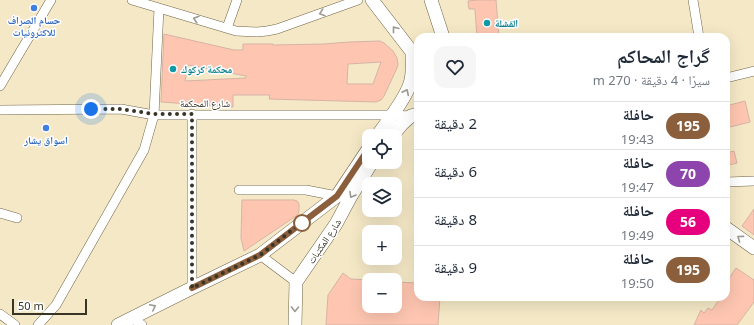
<!DOCTYPE html>
<html lang="ar">
<head>
<meta charset="utf-8">
<style>
	:root { --surface:#fff; --page:#f6f6f7; --text:#1f2937; --muted:#747a83; --line:#e0e1e3 }
	body { margin:0; font-family:"Noto Sans","Noto Naskh Arabic",sans-serif; background:var(--page); color:var(--text); direction:rtl; height:100vh; display:flex; flex-direction:column; font-size:15px; white-space:nowrap }
	* { box-sizing:border-box; margin:0 }
	p { font-size:13px; color:var(--muted) }
	.icon { flex:none; width:22px; height:22px; fill:none; stroke:currentColor; stroke-width:2; stroke-linecap:round; stroke-linejoin:round }
	.map { position:relative; flex:1; overflow:hidden; direction:ltr }
	.drawer { position:absolute; left:414px; top:33px; width:316px; height:268px; display:flex; flex-direction:column; background:var(--surface); border-radius:12px; box-shadow:0 4px 16px #0002; direction:rtl }
	.drawer>* { flex:none }
	.badge { padding:0 8px; border-radius:13px; font-size:14px; line-height:26px }
	.fabs { position:absolute; left:362px; top:129px; display:grid; gap:8px }
	.fabs a { display:grid; place-items:center; width:40px; height:40px; border-radius:8px; background:var(--surface); box-shadow:0 4px 16px #0002; font-size:20px }
	.scale { position:absolute; left:12px; bottom:10px; width:75px; box-sizing:border-box; padding-left:4px; border:2px solid #383426; border-top:0; font-size:11px; line-height:14px; white-space:nowrap; color:#383426; -webkit-text-stroke:3px #fff; paint-order:stroke }
	.you { position:absolute; width:20px; height:20px; margin:-10px; border:3px solid #fff; border-radius:50%; background:#1a73e8; box-shadow:0 0 0 6px #1a73e833 }
	.map>.badge { position:absolute; translate:-50% -50%; box-shadow:0 0 0 2px #fff }
	.round { display:grid; place-items:center; flex:none; width:42px; height:42px; border-radius:12px; background:var(--page) }
	.overview { display:flex; align-items:center; justify-content:space-between; height:68px; padding:0 20px }
	h1 { font-size:19px; font-weight:800; line-height:30px }
	ul { padding:0; list-style:none }
	li { display:flex; align-items:center; gap:12px; height:48px; padding:0 20px; border-top:1px solid var(--line) }
	li div { flex:1 }
	li b { display:block; font-size:15px }
	li em { font-style:normal }
	li .badge { min-width:44px; font-weight:700; text-align:center }
	.map>svg:first-child { display:block }
	.building { fill:#fec6b1; stroke:#d7b3a5; fill-rule:evenodd }
	.lines { fill:none; stroke-linecap:round; stroke-linejoin:round }
	.street-casing { stroke:#706547; stroke-width:10 }
	.secondary-casing { stroke:#706547; stroke-width:14 }
	.street { stroke:#fff; stroke-width:9 }
	.secondary { stroke:#fff; stroke-width:13 }
	.oneway { stroke:#9c9a92 }
	.line-casing { stroke:#fff; stroke-width:9 }
	.line { stroke:#8b5e3c; stroke-width:6 }
	.walk { stroke:#383426; stroke-width:4; stroke-dasharray:0 7.2 }
	.shop-dot { fill:#3f7fe0; stroke:#fff; stroke-width:1.5 }
	.culture-dot { fill:#0f9aa8; stroke:#fff; stroke-width:1.5 }
	.stop-dot { fill:#fff; stroke:#8b5e3c; stroke-width:2 }
	.labels { text-anchor:middle; stroke-width:3; stroke-linejoin:round; paint-order:stroke }
	.shop-label { font-size:10px; font-weight:bold; fill:#366cbe; stroke:#fff }
	.culture-label { font-size:10px; font-weight:bold; fill:#0d838f; stroke:#fff; text-anchor:start }
	.street-label { font-size:10px; fill:#383426; stroke:#fff }
</style>
</head>
<body>
<div class="map">
<svg width="754" height="325" viewBox="0 0 754 325">
	<rect width="100%" height="100%" fill="#f4e8c6"/>
	<path class="building" d="M 477,0 L 496,0 L 499,37 L 477,37 L 475,9 L 469,9 L 468,1 Z
		M 164,34 L 234,50 L 243,50 L 243,44 L 273,44 L 273,45 L 324,44 L 349,42 L 380,41 L 384,43 L 393,51 L 397,58 L 398,64 L 397,68 L 384,96 L 381,100 L 376,102 L 269,99 L 270,95 L 233,95 L 233,107 L 161,102 ZM 381,62 L 373,84 L 347,84 L 348,64 ZM 188,65 L 246,76 L 246,78 L 185,81 Z
		M 745,101 L 750,122 L 726,128 L 726,106 Z
		M 734,151 L 737,163 L 726,166 L 726,153 Z
		M 242,200 L 294,200 L 297,201 L 299,204 L 299,210 L 298,214 L 296,216 L 244,251 L 241,238 Z
		M 754,209 L 754,235 L 742,226 Z
		M 736,268 L 754,280 L 754,302 L 737,325 L 694,325 L 701,310 L 704,313 L 708,308 L 712,310 L 721,297 L 726,297 L 726,290 L 729,285 L 726,283 Z
		M 343,273 L 351,279 L 369,280 L 369,306 L 395,306 L 395,282 L 418,283 L 418,297 L 440,297 L 438,325 L 326,325 L 328,295 Z"/>
	<g class="lines">
		<defs>
			<path id="street" d="M 132,0 L 236,31 L 257,32 L 267,31 L 277,29 L 358,0
				M 693,0 L 699,37
				M 227,28 L 237,0
				M 726,78 L 754,71
				M 0,86 L 51,0
				M 0,110 L 121,109 L 154,115 L 392,115 L 411,116
				M 726,182 L 754,181
				M 239,190 L 306,190 L 337,196
				M 0,213 L 17,218
				M 260,255 L 296,282
				M 192,288 L 192,114
				M 0,314 L 15,325
				M 132,318 L 142,325
				M 38,325 L 56,305 L 144,150 L 154,115 L 159,8"/>
			<path id="secondary" d="M 372,0 L 412,52 L 418,58
				M 431,0 L 443,37
				M 377,136 C 387,122 408,96 411,80 C 413,71 412,61 412,52
				M 392,136 L 402,124 L 411,116 L 418,114
				M 726,228 L 754,248
				M 118,325 L 192,288 L 260,255 L 337,196 L 369,148
				M 295,325 L 296,282 L 336,224 L 351,196 L 372,162"/>
		</defs>
		<use href="#street" class="street-casing"/>
		<use href="#secondary" class="secondary-casing"/>
		<use href="#street" class="street"/>
		<use href="#secondary" class="secondary"/>
	</g>
	<defs><path id="oneway-chevron" d="M-2-3.5L2.5 0L-2 3.5" fill="none" stroke-width="1.6" stroke-linecap="round" stroke-linejoin="round"/></defs>
	<g class="oneway">
		<use href="#oneway-chevron" transform="translate(322 13) rotate(161)"/>
		<use href="#oneway-chevron" transform="translate(196 19) rotate(-163)"/>
		<use href="#oneway-chevron" transform="translate(395 29) rotate(-128)"/>
		<use href="#oneway-chevron" transform="translate(406 92) rotate(-64)"/>
		<use href="#oneway-chevron" transform="translate(352 195) rotate(120)"/>
		<use href="#oneway-chevron" transform="translate(740 238) rotate(-144)"/>
		<use href="#oneway-chevron" transform="translate(153 307) rotate(-27)"/>
		<use href="#oneway-chevron" transform="translate(295 309) rotate(91)"/>
	</g>
	<g class="lines">
		<defs>
			<path id="line" d="M 192,288 L 260,255 L 337,196 L 369,148"/>
		</defs>
		<use href="#line" class="line-casing"/>
		<use href="#line" class="line"/>
		<path class="walk" d="M 91,109 L 121,109 L 154,114 L 192,114 L 192,288 L 260,255 L 304,221 L 302,223"/>
	</g>
	<g class="shop-dot">
		<circle cx="34" cy="8" r="4"/>
		<circle cx="46" cy="128" r="4"/>
	</g>
	<g class="culture-dot">
		<circle cx="487" cy="23" r="4"/>
		<circle cx="173" cy="69" r="4"/>
	</g>
	<circle class="stop-dot" cx="302" cy="223" r="8"/>
	<g class="labels">
		<g class="shop-label">
			<text x="34" y="24">حسام الصراف<tspan x="34" dy="12">للاكترونيات</tspan></text>
			<text x="46" y="144">اسواق يشار</text>
		</g>
		<g class="culture-label">
			<text x="495" y="27">القشلة</text>
			<text x="181" y="73">محكمة كركوك</text>
		</g>
		<g class="street-label">
			<text x="205" y="107">شارع المحكمة</text>
			<text transform="translate(324 241) rotate(-56)" y="4">شارع المكتبات</text>
		</g>
	</g>
</svg>
<div class="fabs">
<a><svg class="icon" aria-label="locate" viewBox="0 0 24 24"><circle cx="12" cy="12" r="6"/><path d="M12 2v4M12 18v4M2 12h4M18 12h4"/></svg></a>
<a><svg class="icon" aria-label="layers" viewBox="0 0 24 24"><path d="M12 4l9 5-9 5-9-5zM3 14l9 5 9-5"/></svg></a>
<a>+</a>
<a>−</a>
</div>
<div class="scale">50 m</div>
<div class="you" style="left:91px;top:109px"></div>
<section class="drawer">
<div class="overview"><div><h1>گراج المحاكم</h1><p>سيرًا · 4 دقيقة · 270 m</p></div><a class="round"><svg class="icon" aria-label="heart" viewBox="0 0 24 24"><path d="M12 20l-8-8c-3-5 5-10 8-4 3-6 11-1 8 4z"/></svg></a></div>
<ul>
<li><span class="badge" style="background:#8b5e3c;color:#fff">195</span><div><b>حافلة</b><p>19:43</p></div><em>2 دقيقة</em></li>
<li><span class="badge" style="background:#8e44ad;color:#fff">70</span><div><b>حافلة</b><p>19:47</p></div><em>6 دقيقة</em></li>
<li><span class="badge" style="background:#e6007e;color:#fff">56</span><div><b>حافلة</b><p>19:49</p></div><em>8 دقيقة</em></li>
<li><span class="badge" style="background:#8b5e3c;color:#fff">195</span><div><b>حافلة</b><p>19:50</p></div><em>9 دقيقة</em></li>
</ul>
</section>
</div>
</body>
</html>
